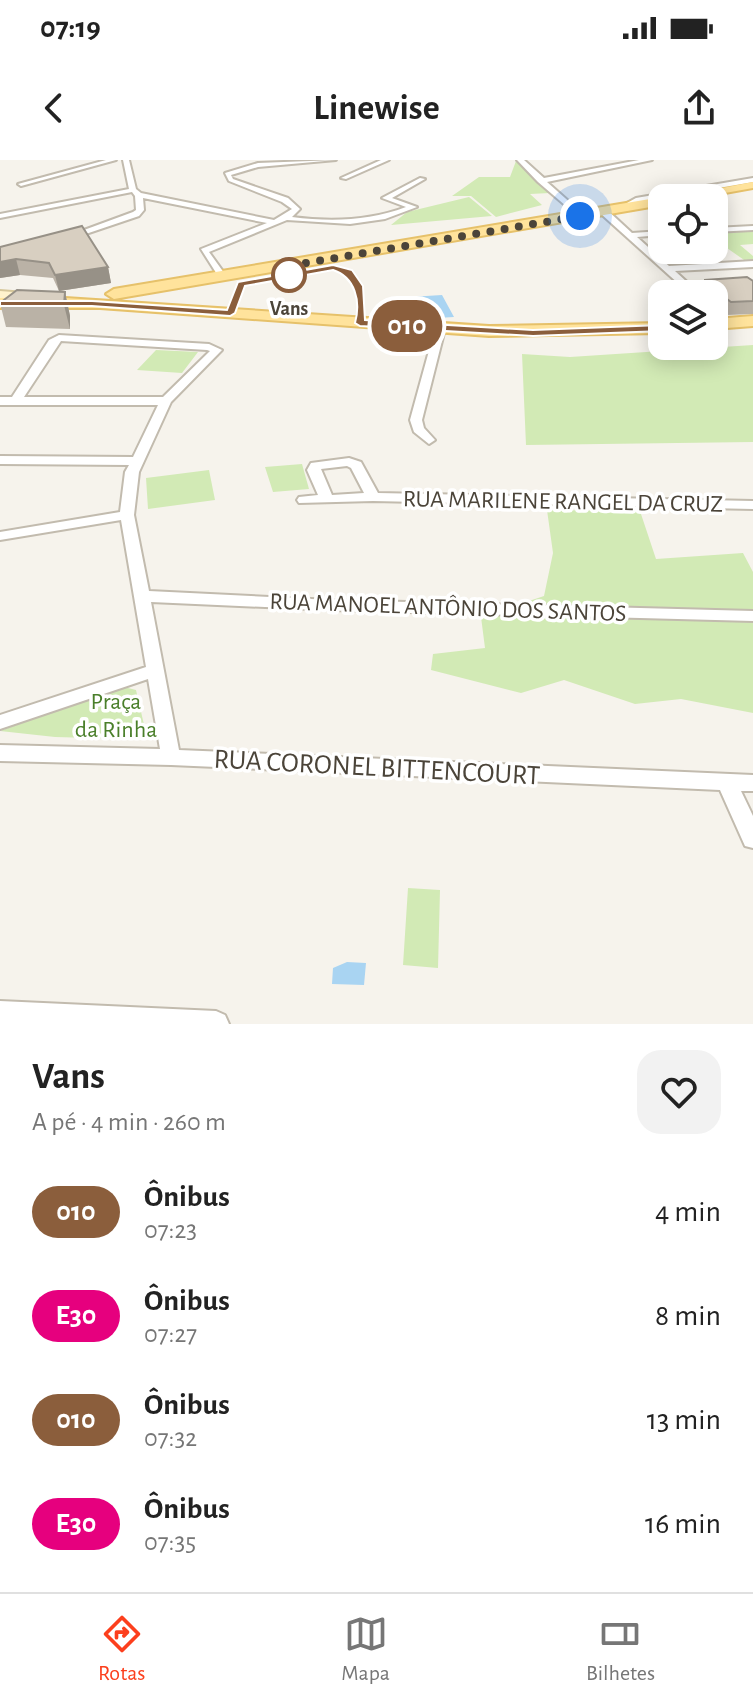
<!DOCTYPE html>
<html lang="pt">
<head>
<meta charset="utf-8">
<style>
	:root { --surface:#fff; --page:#f2f2f2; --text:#222; --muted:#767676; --line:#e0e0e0; --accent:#fc3f1d }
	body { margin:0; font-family:"Alegreya Sans",sans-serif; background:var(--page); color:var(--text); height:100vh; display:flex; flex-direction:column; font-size:30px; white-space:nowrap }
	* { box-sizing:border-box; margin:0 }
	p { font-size:26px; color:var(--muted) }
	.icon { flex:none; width:44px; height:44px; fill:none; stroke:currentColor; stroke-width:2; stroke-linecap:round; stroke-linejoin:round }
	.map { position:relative; height:864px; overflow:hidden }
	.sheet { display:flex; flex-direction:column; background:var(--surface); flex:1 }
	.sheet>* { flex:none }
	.badge { padding:0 16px; border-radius:26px; font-size:28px; line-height:52px }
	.fabs { position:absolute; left:648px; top:24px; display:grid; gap:16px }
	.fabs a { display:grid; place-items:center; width:80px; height:80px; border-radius:16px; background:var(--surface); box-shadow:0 4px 20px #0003; font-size:40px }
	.you { position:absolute; width:40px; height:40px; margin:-20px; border:6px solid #fff; border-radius:50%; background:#1a73e8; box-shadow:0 0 0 12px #1a73e833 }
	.map>.badge { position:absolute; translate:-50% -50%; box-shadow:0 0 0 4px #fff }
	.round { display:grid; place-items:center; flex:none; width:84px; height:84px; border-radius:24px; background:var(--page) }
	.summary { display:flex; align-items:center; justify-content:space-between; height:136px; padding:0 32px }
	h1 { font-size:38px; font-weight:700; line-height:60px }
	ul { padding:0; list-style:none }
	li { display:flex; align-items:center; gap:24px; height:104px; padding:0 32px }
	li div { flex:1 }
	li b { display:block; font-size:30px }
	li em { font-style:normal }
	li .badge { min-width:88px; font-weight:700; text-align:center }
	.status { display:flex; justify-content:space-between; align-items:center; height:56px; padding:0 40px; background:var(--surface); direction:ltr }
	.status svg { height:22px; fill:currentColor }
	header { display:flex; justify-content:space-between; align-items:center; height:104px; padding:0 32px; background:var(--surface); font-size:36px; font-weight:700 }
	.tab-bar { display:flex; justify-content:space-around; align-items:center; height:112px; border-top:2px solid var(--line); background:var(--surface); font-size:22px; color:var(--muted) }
	.tab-bar a { display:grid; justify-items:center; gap:4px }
	.tab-bar .selected { color:var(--accent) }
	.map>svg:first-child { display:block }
	.green { fill:#d2eab5 }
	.water { fill:#a9d4f2 }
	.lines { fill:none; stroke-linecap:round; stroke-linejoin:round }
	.minor-casing { stroke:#c2bbae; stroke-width:4 }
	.secondary-casing { stroke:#d6c79b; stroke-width:4 }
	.primary-casing { stroke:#e6c16a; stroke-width:4 }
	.minor { fill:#fff; fill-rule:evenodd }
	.secondary { fill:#fff3cd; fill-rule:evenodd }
	.primary { fill:#ffe39c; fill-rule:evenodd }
	.wall { fill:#bab2a6 }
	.shaded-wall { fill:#979187 }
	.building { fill:#d8cfc1; stroke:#979187; stroke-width:2 }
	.line { fill:#8b5e3c; stroke:#fff; stroke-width:2 }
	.walk { stroke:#4b4439; stroke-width:8; stroke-dasharray:0 14.4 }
	.stop-dot { fill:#fff; stroke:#8b5e3c; stroke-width:4 }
	.labels { text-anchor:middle; stroke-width:7; stroke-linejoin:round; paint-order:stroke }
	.far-stop-label { font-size:20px; font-weight:bold; fill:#4b4439; stroke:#fff }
	.street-label { font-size:24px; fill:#4b4439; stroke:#fff }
	.park-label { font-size:24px; fill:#4a7f2a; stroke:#fff }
	.near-street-label { font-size:28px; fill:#4b4439; stroke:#fff }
</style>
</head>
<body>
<div class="status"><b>07:19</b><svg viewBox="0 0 49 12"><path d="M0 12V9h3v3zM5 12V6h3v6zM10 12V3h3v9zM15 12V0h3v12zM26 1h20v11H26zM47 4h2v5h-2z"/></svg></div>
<header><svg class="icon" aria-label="back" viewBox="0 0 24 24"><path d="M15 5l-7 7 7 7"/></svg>Linewise<svg class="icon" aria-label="share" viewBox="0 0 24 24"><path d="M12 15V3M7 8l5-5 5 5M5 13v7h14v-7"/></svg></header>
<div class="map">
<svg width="753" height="864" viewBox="0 0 753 864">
	<rect width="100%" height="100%" fill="#f6f3ec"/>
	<path class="green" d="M 516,1 L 550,33 L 530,34 L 542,45 L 496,57 L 471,36 L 452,36 L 479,17 L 510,17 Z
		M 469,37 L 492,56 L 391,65 L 407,52 Z
		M 753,70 L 753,84 L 740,85 L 753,96 L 753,102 L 747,102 L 714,79 L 714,72 Z
		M 753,185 L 753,282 L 526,285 L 522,194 L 570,197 Z
		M 156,190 L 198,192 L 182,213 L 137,210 Z
		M 302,304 L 309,329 L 273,332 L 265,307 Z
		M 209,310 L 215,340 L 148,349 L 146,318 Z
		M 547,350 L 640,351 L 656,399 L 743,393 L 753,412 L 753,553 L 681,539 L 635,544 L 564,520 L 521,533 L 431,510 L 433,494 L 485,488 L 481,457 L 544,436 L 553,393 Z
		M 128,528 L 136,530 L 145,569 L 128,579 L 55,577 L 0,571 L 114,529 Z
		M 408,728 L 440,730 L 438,808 L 403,805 Z"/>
	<path class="water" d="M 442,135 L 454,157 L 420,159 L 410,137 Z
		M 347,802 L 366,803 L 364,825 L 332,824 L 333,808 Z"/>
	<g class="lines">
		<defs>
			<path id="minor" d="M 106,0 L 116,0 L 21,26 L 18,24 Z
				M 123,0 L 129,0 L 136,29 L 141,33 L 274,60 L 292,49 L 282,42 L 229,21 L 225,13 L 258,3 L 336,0 L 258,7 L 231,15 L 233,19 L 288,38 L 300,49 L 292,57 C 331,62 369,61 406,47 L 382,38 L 420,18 L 425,19 L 392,38 L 417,47 L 385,59 L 350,64 L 287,60 L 209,92 L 227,117 L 223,120 L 220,119 L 201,89 L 267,63 L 143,38 L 144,50 L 139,56 L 65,81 L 65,77 L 133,52 L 136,50 L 135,36 L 132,32 L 0,58 L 0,54 L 129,29 Z
				M 381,0 L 389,0 L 346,19 L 341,18 Z
				M 517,0 L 524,0 L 544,18 L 639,0 L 652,0 L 547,22 L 583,54 L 580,58 L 538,22 Z
				M 753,18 L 753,22 L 638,42 L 633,48 L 627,43 L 636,38 Z
				M 600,49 L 606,49 L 632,73 L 662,71 L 662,75 L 637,77 L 669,106 L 753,101 L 753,107 L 675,111 L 700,134 L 690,134 L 600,53 Z
				M 753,66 L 753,70 L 714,72 L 714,68 Z
				M 714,149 L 730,161 L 730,165 L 722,165 L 714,157 Z
				M 440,166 L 445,169 L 422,260 L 424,268 L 435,280 L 429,284 L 414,272 L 410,260 L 435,169 Z
				M 59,175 L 209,184 L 222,190 L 171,242 L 139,312 L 134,355 L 149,431 L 332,440 L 753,451 L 753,461 L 332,450 L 151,442 L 179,590 L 753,615 L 753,631 L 741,631 L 753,656 L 753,688 L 745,686 L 720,630 L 171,605 L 0,601 L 0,585 L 160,589 L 148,519 L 0,569 L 0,555 L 146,507 L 121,360 L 0,380 L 0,372 L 120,352 L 125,312 L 129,305 L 0,304 L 0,296 L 133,297 L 158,245 L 0,245 L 0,237 L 12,237 L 49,180 ZM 61,181 L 207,190 L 210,191 L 163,237 L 24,237 Z
				M 349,298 L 361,302 L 378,333 L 753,341 L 753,349 L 373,341 L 299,343 L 297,340 L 299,337 L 318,335 L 307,310 L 311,303 ZM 347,306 L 351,308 L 364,333 L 332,335 L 321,309 Z
				M 0,841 L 216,851 L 225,855 L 229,864 L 0,864 Z"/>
			<path id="secondary" d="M 0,131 L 25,133 L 31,137 L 25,141 L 0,139 Z"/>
			<path id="primary" d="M 753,22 L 753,28 L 697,38 L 671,38 Z
				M 662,37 L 662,45 L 114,139 L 106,134 L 114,129 Z
				M 50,137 L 489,166 L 662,163 L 662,173 L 489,176 L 100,148 L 0,148 L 0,138 Z
				M 753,156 L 753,166 L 714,169 L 714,159 Z"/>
		</defs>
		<use href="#minor" class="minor-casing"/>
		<use href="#secondary" class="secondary-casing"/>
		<use href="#primary" class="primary-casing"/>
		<use href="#minor" class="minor"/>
		<use href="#secondary" class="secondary"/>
		<use href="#primary" class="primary"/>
	</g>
	<path class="wall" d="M 0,87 L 108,107 L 111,123 L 59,131 L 53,118 L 20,115 L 0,118 Z
		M 705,120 L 753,121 L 753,154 L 727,155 L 714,145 L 714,134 L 702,134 Z
		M 65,132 L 70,156 L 70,169 L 6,167 L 0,143 Z"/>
	<path class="shaded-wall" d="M 16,99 L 20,115 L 0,118 L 0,102 Z
		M 108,107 L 111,123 L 59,131 L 55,115 Z
		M 65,132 L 70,156 L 70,169 L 64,145 Z"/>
	<path class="building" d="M 82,66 L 108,107 L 55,115 L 49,103 L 16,99 L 0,102 L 0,87 Z
		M 747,117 L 753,121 L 753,141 L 731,142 L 705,123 L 705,120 Z
		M 17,130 L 65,132 L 64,145 L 0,143 Z"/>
	<path class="line" d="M 333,105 L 352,110 L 363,126 L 365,160 L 533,170 L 662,165 L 667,168 L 662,171 L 533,176 L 360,166 L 355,163 C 361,141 355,117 333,110 L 245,126 L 235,153 L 230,156 L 92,146 L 0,146 L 0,141 L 92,141 L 227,150 L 238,122 Z"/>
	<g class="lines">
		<path class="walk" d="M 289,115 L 277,108 L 580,56"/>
	</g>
	<circle class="stop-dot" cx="289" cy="115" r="16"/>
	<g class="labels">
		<g class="far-stop-label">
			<text x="289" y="155">Vans</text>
		</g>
		<g class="street-label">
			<text transform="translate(563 341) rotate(1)" y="8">RUA MARILENE RANGEL DA CRUZ</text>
			<text transform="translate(448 447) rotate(2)" y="8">RUA MANOEL ANTÔNIO DOS SANTOS</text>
		</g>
		<g class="park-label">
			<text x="116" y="549">Praça<tspan x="116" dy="28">da Rinha</tspan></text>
		</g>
		<g class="near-street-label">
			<text transform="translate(377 606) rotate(3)" y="10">RUA CORONEL BITTENCOURT</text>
		</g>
	</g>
</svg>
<div class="fabs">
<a><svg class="icon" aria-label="locate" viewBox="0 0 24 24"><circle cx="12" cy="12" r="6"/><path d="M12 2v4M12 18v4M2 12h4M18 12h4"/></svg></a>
<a><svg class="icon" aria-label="layers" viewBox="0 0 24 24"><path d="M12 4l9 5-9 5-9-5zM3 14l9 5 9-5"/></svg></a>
</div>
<div class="you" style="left:580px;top:56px"></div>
<b class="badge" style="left:407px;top:166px;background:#8b5e3c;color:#fff">010</b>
</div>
<section class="sheet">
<div class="summary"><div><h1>Vans</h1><p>A pé · 4 min · 260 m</p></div><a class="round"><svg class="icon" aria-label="heart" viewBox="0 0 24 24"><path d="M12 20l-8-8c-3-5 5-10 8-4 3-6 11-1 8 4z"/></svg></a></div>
<ul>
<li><span class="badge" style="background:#8b5e3c;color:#fff">010</span><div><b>Ônibus</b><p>07:23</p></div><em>4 min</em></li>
<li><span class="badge" style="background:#e6007e;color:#fff">E30</span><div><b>Ônibus</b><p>07:27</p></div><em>8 min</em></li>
<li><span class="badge" style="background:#8b5e3c;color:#fff">010</span><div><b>Ônibus</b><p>07:32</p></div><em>13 min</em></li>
<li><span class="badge" style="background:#e6007e;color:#fff">E30</span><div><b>Ônibus</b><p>07:35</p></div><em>16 min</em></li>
</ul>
</section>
<nav class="tab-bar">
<a class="selected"><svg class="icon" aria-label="directions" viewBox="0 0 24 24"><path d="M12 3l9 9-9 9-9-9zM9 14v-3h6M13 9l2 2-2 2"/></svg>Rotas</a>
<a><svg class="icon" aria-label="map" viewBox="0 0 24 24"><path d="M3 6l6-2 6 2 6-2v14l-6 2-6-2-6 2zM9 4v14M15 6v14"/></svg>Mapa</a>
<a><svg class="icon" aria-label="tickets" viewBox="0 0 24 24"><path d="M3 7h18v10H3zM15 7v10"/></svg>Bilhetes</a>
</nav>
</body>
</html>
